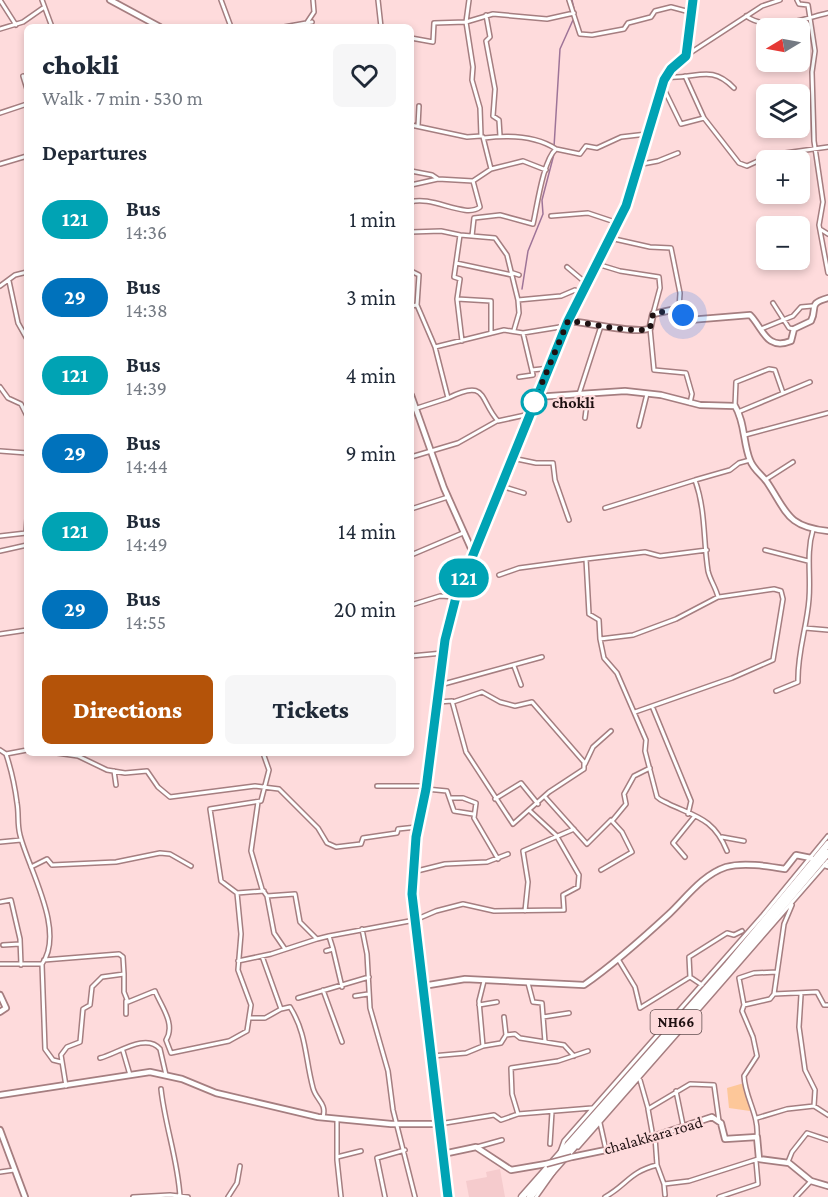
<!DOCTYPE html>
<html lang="en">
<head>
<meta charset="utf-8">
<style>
	:root { --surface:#fff; --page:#f6f6f7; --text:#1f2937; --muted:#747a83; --accent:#b45309 }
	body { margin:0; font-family:"Crimson Pro",serif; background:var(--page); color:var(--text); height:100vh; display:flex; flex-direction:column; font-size:22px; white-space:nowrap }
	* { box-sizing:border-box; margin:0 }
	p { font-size:20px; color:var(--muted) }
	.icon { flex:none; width:33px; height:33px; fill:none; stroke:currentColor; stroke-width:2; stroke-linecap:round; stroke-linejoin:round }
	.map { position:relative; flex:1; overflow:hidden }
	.panel { position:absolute; left:24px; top:24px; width:390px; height:732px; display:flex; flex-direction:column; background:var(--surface); border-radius:9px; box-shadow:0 3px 9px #0003 }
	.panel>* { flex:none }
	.badge { padding:0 12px; border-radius:20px; font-size:21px; line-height:39px }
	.needle { width:39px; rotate:260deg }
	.controls { position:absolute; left:756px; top:18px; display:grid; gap:12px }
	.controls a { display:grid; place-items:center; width:54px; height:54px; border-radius:9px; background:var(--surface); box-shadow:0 3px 9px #0003; font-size:30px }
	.you { position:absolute; width:30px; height:30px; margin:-15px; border:4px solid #fff; border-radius:50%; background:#1a73e8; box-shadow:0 0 0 9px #1a73e833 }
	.map>.badge { position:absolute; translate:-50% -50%; box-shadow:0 0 0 3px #fff }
	h2 { padding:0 18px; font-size:22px; line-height:54px }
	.round { display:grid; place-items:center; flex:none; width:63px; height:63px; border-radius:9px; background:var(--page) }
	.head { display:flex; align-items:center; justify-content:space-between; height:102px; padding:0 18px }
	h1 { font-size:28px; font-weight:800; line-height:45px }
	.cta { display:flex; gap:12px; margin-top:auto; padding:12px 18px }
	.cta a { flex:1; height:69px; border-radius:9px; background:var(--accent); color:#fff; font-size:24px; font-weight:800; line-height:69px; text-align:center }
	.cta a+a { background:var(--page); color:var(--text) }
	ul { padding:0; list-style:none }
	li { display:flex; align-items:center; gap:18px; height:78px; padding:0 18px }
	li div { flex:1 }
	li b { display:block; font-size:22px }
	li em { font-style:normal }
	li .badge { min-width:66px; font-weight:700; text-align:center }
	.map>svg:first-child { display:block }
	.built { fill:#f5cbcd }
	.green { fill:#fdc799 }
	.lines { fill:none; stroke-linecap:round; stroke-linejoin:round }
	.stream { stroke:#9e7498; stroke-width:1.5 }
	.minor-casing { stroke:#a57e80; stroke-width:6 }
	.major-casing { stroke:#a57e80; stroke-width:8 }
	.highway-casing { stroke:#a57e80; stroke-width:9 }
	.minor { stroke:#fff; stroke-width:3 }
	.major { stroke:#fff; stroke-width:4.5 }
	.highway { stroke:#fff; stroke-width:6 }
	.major-bridge-casing { stroke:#a57e80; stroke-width:8; stroke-linecap:butt }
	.major-bridge { stroke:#fff; stroke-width:4.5 }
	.line-casing { stroke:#fff; stroke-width:14 }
	.line { stroke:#00a3b4; stroke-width:9 }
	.walk { stroke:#1f1112; stroke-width:6; stroke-dasharray:0 10.8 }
	.stop-dot { fill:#fff; stroke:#00a3b4; stroke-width:3 }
	.labels { text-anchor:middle; stroke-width:4.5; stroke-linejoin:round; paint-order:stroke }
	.shield { fill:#fedbdc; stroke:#624e4f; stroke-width:1.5 }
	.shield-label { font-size:15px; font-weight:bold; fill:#1f1112 }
	.stop-label { font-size:16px; font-weight:bold; fill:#1f1112; stroke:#fedbdc; text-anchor:start }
	.street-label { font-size:16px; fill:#1f1112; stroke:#fedbdc }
</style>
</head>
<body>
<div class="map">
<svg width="828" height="1197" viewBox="0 0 828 1197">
	<rect width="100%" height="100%" fill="#fedbdc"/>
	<path class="built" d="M 500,1169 L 505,1197 L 469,1197 L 466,1181 L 487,1177 L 486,1172 Z"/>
	<path class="green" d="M 744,1083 L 750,1111 L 729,1108 L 727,1088 Z"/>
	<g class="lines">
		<path class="stream" d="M 572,0 L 575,13
			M 554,147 L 560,49 L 573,20
			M 522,289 L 528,251 L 543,214 L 542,200 L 554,154"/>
		<defs>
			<path id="minor" d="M 0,0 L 16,25
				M 42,0 L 52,27
				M 221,0 L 231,27
				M 378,0 L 381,27
				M 569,0 L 580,34 L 592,35 L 624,29 L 628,23 L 651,17 L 655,11 L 671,7 L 686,11 L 691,10
				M 797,0 L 799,4 L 808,5 L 815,51 L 812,72 L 814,141 L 823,202 L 819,225 L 828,273
				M 486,15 L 490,37 L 486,41 L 495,89 L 493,116 L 499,120 L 500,136
				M 746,16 C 771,33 802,19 828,13
				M 284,27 L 312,22
				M 304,27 L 314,12 L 313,0
				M 0,29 L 23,22 L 43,8
				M 411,38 L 433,42 L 434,23 L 466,22 L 469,0
				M 687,55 L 762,6 L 780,0
				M 23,76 L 27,89
				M 685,76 L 704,118 L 739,163 L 747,166 L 771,155 L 828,147
				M 666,77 C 696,80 710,63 734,88
				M 663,87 L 681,124 L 704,118
				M 0,113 L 27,104
				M 411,125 L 467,137 L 481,136 L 480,108 L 472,80 L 473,67 L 466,22 L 493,14 L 547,19 L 574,13
				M 418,126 L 419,106
				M 556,149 L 580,154 L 586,146 L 597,148 L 621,137 L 647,134
				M 0,164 L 27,156
				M 637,165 L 658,161 L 678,153
				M 491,169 L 523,161 L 546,170
				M 411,171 L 432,175 L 438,179
				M 411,185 L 438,179 L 473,181 L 491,169 L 483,137
				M 411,202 C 431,195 466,219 480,207 L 473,181
				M 551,216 L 588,213 L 618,223
				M 820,229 L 828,234
				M 411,232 L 441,231 L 460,235 L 454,277 L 460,279 L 457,299
				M 460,235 L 495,238 L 507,255 L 518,300 L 561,296 L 575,290 L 581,294
				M 472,236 L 474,218 L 500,215 L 533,224 C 537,207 543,160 556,149 C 535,135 508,135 484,138
				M 610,238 L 650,247 L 671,248 L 680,293 L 679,309
				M 456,263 L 512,275
				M 597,264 L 620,271 L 659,277 L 660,288 L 653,314
				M 567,267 L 586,283
				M 411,271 L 419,275 L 417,305
				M 513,273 L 519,275
				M 9,281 L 18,323 L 27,339
				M 0,286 L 15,275 L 27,272
				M 773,303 L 789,328 L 794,329
				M 411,306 L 417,305 L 435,347
				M 650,328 L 654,370 L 686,373 L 692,394 L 690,403
				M 761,329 L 793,316 L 801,307 L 812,306
				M 514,330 L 519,313 L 518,300
				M 462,341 L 457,299 L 491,301 L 491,332
				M 532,370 L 550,368
				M 519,377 L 533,375 L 523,333
				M 0,387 L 8,398 L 21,404 L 27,416
				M 579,394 L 601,326
				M 448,398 C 488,378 479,400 498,421 L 530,414
				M 735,406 L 736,382 L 769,369 L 775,370 L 783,393
				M 411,410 L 448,398 L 435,347 L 504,330 L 523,333 L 566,326
				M 738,412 L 810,382
				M 585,418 L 588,395
				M 639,426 L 647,394
				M 745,435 L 828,413
				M 0,451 L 27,453
				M 411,457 L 458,443 L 497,421
				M 512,458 L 536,463 L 553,463 L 555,480 L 569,520
				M 765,480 L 793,462
				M 27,481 L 27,500
				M 501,486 L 524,493
				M 605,508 L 695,480
				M 411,509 L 448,497
				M 0,536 L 26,533 L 27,519
				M 765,550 L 808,561
				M 0,551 L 27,545
				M 411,555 L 463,533
				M 586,559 L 645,552 L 660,556 L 707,550
				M 499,575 L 519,568 L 586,559 L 589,614 L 599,620 L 600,639
				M 411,605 L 440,596 L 456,597
				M 805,628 L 828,630
				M 0,634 L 27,630
				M 411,656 L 443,653
				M 514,666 L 521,685
				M 440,685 L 542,657
				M 776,691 L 798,682 C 797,653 807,627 809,599 C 811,575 806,553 813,530
				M 438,702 L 452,701 L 466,752 L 513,824 L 549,792 L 584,769 L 584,762 L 532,702 L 515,706 L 500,702 L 482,692 L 453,702
				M 652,706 L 691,801 L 688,814
				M 635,712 L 732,678 L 773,660 L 783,599 L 781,591 L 774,589 L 719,597
				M 0,750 L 6,754 C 11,769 15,787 17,803 C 19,814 17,824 20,835 C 28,868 66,931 42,964 L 0,964
				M 57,753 L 78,756 L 107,770 L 125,773 L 147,771 L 158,787 L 170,797 L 255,786 L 279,789 L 318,828 L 327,843 L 336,847 L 361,844 L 363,838 L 397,833 L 398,829 L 417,827
				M 6,754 L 27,750
				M 585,764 L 593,747 L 611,731
				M 114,771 L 116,785
				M 377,786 L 427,786
				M 426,789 L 447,791 L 454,811 L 473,814
				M 545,797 L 587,844 L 611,820 L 622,832 L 632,852 L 601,870
				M 451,798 L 463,798 L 476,803 L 474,818 L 498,859
				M 495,799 L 521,783 L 538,804
				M 258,802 L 251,851 L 262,889 L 267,896 L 295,894 L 300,922 L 317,939 L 329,936 L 333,949 L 326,951
				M 612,821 L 626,804 L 624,794 L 634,776 L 650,768
				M 722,837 L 744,841
				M 0,842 L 21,840
				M 727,851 C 714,819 697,817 669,804 C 664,801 661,801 657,797 L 645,751 L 646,740 L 617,673 L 604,658 L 600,639 L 633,635 L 676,619 L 718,597 C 716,588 710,580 708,571 C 703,539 706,511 695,480 L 730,470 L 739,463 L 750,460
				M 685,857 L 673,843 L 694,817
				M 31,867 L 47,859 L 52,865 L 116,862 L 160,853 L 170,854 L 191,866
				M 413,872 L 445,864 L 487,862 L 508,854
				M 237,893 L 264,891
				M 267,896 L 274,933 L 285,949
				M 0,902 L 11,900 L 20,939 L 21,965
				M 525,911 L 528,882 L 523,851 L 574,829
				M 362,929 L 367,954 L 370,1008 L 388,1071 L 393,1110 L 415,1197
				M 329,936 L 415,920 L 436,911 L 463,904 L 494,911 L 564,910 L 563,895 L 578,887 L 579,875 L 556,835 L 530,811
				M 3,945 L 20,944
				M 333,949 L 342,987
				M 262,956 L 281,1009 L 290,1007 C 307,1034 305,1059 313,1088 C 316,1100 327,1103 323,1117
				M 618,959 L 635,987 L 640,1008 L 690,977 L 702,985
				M 44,960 L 119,954 L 123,957 L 124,974
				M 238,961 L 271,954 L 317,939
				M 42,964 L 45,1049 L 53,1060 L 61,1062
				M 690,977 L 689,957 L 727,933 L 734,935 L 742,931
				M 528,983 L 533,1002 L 542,1003 L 545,1042
				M 323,990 L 342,1042
				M 774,994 L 817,992 L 824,1005 L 828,1005
				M 801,995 L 799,1027 L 805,1070 L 815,1090 L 814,1106
				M 355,996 L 368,994
				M 298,998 L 369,977
				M 479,1005 L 497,1002
				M 744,1005 L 739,978 L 754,973 L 777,972
				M 126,1014 L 126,1001
				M 693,1016 L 828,861
				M 504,1017 L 506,1035
				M 543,1017 L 569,1013
				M 250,1018 L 265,1018 L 281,1009
				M 483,1046 L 501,1043 L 506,1035 L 515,1034 L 520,1038 L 564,1045 L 574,1056
				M 123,1051 L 130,1075
				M 432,1056 L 466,1053 L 483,1046 L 479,1001 L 484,981
				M 100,1058 C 117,1054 146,1032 160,1049 L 166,1075
				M 640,1080 L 648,1108
				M 66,1086 L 61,1055 L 67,1047 L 80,1042 L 83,1009 L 90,1005 L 92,987 L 102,977 L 124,974 L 124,992 L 128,1002 L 155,991 C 161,1006 176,1024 166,1040 L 171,1053 L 229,1041 L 247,1031 L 251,1005 L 238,970 L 241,934 L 237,893 L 221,881 L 210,809 L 261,801 L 269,770 L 263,753
				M 161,1089 C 165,1126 178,1160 180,1197
				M 676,1091 L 683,1125
				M 518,1114 L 512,1094 L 511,1068 L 558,1061 L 588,1051
				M 757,1118 L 787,1109 L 814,1106 L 828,1115
				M 337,1120 L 337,1160 L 341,1197
				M 600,1123 L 606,1150
				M 439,1124 L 494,1115 L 501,1120 L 518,1114 L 592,1108
				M 653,1137 L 648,1109 L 690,1084 L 714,1085 L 719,1121
				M 757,1137 C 759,1114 745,1098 744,1076 L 757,1056 L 753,1037 L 742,1011 L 744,1005 L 770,999 L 774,994 L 784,924 L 792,905
				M 550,1144 L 552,1112
				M 477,1147 L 502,1140
				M 578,1147 L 678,1033
				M 560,1152 L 564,1141 L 763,915 L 828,836
				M 337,1157 L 361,1151
				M 788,1162 L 792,1152 L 807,1133 L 828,1140
				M 657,1165 L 664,1184 L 665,1195
				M 0,1172 L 14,1170
				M 664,1184 L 689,1181 L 758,1159
				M 133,1197 L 170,1195 L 188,1197
				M 228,1197 L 237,1183 L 240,1166
				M 385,1197 L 377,1158 L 405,1150
				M 536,1197 L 553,1173
				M 605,1197 C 628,1184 629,1172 657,1165 L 655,1137
				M 719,1197 L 758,1184 L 756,1161
				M 796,1197 L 811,1181"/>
			<path id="major" d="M 110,0 L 160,27
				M 568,321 C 585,322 640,335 650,328 L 653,314 L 676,309 L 689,320 L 750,315 C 763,328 766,351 791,341 L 794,329 L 811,321 C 818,307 807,304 828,298
				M 411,395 L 444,488 L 474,555
				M 536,397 L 625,391 L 661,395 L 700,405 L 735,406 C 745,422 743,443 750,460 C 753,469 761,474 767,482 C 787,512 787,527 828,531
				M 825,865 L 828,866
				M 423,986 L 465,979 L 584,985 C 614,964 642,939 669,914 C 686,898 702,875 726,867 C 743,862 767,866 785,869 L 796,855 L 811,858
				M 0,995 L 6,1008 L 0,1012
				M 0,1095 L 150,1072 L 182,1079 L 216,1093 L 318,1117 L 391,1124 L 439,1124
				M 0,1130 L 25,1197
				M 443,1154 L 476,1147 L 511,1170 L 546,1164
				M 572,1157 L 625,1146 L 712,1117 L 721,1123 L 725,1139 L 757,1137 L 759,1159 L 789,1163 L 811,1181 L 828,1186
				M 448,1197 L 412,894 L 416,837 L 426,789 L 445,640 L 456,597 L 568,321 L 626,206 L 664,80 L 671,69 L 686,56 L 693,0"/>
			<path id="highway" d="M 522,1197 L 728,964 L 828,844
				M 530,1197 L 718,983 L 828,853"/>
		</defs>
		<use href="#minor" class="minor-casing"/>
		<use href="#major" class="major-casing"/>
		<use href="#highway" class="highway-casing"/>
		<use href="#minor" class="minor"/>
		<use href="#major" class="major"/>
		<use href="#highway" class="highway"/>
		<defs>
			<path id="major-bridge" d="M 546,1164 L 572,1157"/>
		</defs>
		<use href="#major-bridge" class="major-bridge-casing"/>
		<use href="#major-bridge" class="major-bridge"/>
	</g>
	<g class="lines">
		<defs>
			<path id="line" d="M 448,1197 L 412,894 L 416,837 L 426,789 L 445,640 L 456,597 L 568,321 L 626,206 L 664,80 L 671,69 L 686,56 L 693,0"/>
		</defs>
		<use href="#line" class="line-casing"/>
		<use href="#line" class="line"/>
		<path class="walk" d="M 534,402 L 568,321 C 585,322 640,335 650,328 L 653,314 L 676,309 L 683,315"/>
	</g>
	<circle class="stop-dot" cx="534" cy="402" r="12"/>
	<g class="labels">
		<rect class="shield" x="650.5" y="1010" width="51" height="24" rx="4.5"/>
		<g class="shield-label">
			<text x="676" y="1027">NH66</text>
		</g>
		<g class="stop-label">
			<text x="552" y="408">chokli</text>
		</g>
		<g class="street-label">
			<text transform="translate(653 1135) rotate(-16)" y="6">chalakkara road</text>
		</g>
	</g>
</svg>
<div class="controls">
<a><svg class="needle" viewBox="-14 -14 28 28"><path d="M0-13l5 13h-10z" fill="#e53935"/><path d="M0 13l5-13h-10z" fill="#747a83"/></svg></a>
<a><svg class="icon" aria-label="layers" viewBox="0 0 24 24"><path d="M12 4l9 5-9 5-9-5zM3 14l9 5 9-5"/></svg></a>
<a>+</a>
<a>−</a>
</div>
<div class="you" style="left:683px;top:315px"></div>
<b class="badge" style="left:464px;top:578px;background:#00a3b4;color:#fff">121</b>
<section class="panel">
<div class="head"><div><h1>chokli</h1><p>Walk · 7 min · 530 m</p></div><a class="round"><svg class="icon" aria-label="heart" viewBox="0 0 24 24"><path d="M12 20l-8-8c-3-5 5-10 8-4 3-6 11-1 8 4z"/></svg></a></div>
<h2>Departures</h2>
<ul>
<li><span class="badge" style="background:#00a3b4;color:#fff">121</span><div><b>Bus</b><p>14:36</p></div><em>1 min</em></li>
<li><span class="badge" style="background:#0072bc;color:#fff">29</span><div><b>Bus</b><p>14:38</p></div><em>3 min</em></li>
<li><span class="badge" style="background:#00a3b4;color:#fff">121</span><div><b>Bus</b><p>14:39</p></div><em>4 min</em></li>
<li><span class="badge" style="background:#0072bc;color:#fff">29</span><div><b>Bus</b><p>14:44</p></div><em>9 min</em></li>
<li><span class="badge" style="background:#00a3b4;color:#fff">121</span><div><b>Bus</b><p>14:49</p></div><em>14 min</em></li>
<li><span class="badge" style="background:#0072bc;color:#fff">29</span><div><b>Bus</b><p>14:55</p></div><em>20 min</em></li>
</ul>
<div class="cta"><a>Directions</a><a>Tickets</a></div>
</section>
</div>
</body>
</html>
